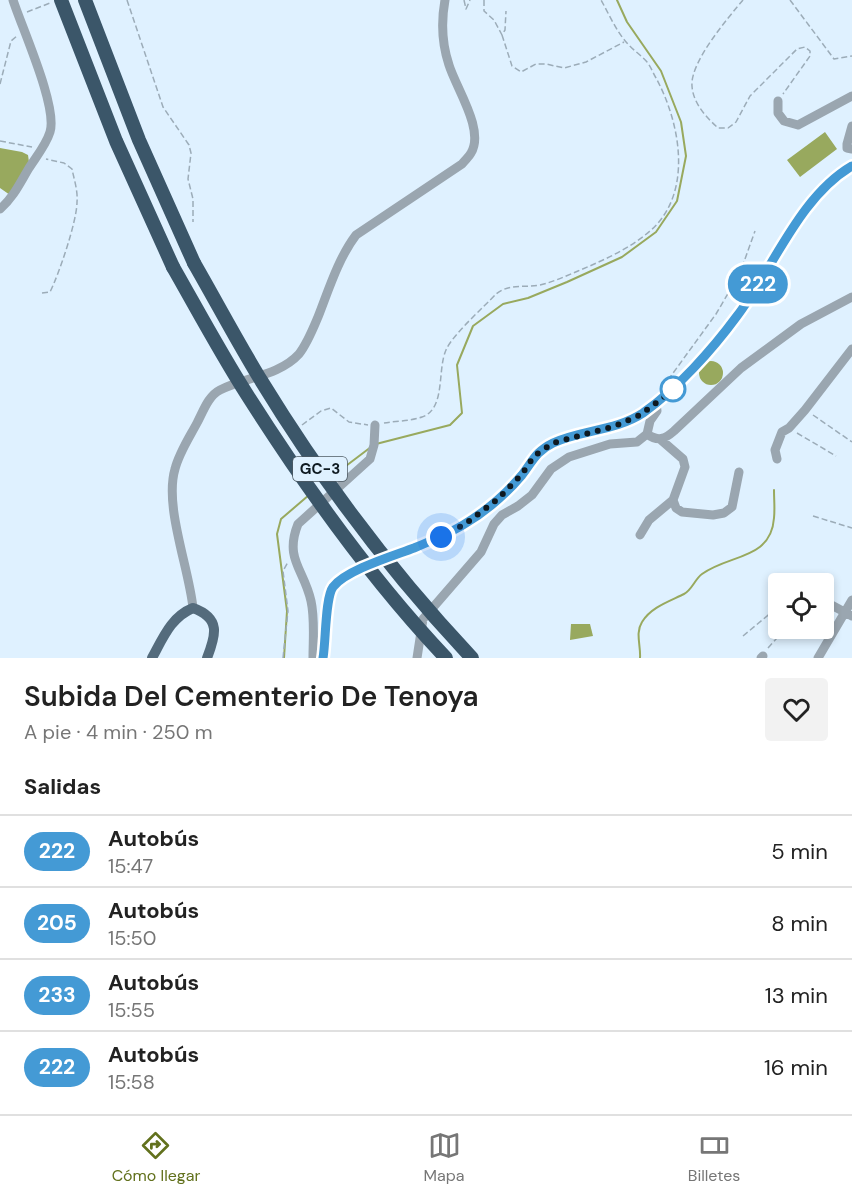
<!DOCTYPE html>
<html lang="es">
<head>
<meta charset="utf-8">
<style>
	:root { --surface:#fff; --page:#f2f2f2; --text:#222; --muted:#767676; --line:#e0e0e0; --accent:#62711d }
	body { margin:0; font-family:"DM Sans",sans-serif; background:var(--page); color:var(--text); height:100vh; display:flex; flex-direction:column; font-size:22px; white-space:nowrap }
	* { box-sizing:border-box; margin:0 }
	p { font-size:20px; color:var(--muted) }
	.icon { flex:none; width:33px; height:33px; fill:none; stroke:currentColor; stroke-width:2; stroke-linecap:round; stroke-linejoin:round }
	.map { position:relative; height:658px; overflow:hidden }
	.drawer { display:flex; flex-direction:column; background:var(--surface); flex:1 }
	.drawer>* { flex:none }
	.badge { padding:0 12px; border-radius:20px; font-size:21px; line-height:39px }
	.fabs { position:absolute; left:768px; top:573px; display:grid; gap:12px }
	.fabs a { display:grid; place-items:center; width:66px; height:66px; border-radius:6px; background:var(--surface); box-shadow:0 3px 9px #0003; font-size:30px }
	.you { position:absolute; width:30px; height:30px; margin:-15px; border:4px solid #fff; border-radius:50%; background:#1a73e8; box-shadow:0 0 0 9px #1a73e833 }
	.map>.badge { position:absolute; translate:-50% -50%; box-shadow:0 0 0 3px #fff }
	h2 { padding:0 24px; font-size:22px; line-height:54px }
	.round { display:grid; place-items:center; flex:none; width:63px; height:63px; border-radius:6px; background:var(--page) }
	.head { display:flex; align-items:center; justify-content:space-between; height:102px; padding:0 24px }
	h1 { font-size:28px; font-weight:600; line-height:45px }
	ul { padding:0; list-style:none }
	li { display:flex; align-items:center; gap:18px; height:72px; padding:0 24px; border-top:2px solid var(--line) }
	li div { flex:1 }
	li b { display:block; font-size:22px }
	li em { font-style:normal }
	li .badge { min-width:66px; font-weight:700; text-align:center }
	.tab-bar { display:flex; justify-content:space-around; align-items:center; height:84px; border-top:2px solid var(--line); background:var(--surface); font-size:16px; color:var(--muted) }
	.tab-bar a { display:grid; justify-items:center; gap:3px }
	.tab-bar .selected { color:var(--accent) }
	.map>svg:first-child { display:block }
	.water { fill:#98a95e }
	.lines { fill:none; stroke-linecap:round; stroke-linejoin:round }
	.stream { stroke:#98a95e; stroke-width:2 }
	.path { stroke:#9cacb8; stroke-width:1.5; stroke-dasharray:6 3; stroke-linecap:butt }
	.minor { stroke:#9aa6b0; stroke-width:9 }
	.major { stroke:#546b7c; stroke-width:10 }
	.highway { stroke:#3b5669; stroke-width:14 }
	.highway-bridge { stroke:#3b5669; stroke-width:14 }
	.line-casing { stroke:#fff; stroke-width:14 }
	.line { stroke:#449ad5; stroke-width:9 }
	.walk { stroke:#0e1920; stroke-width:6; stroke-dasharray:0 10.8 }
	.stop-dot { fill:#fff; stroke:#449ad5; stroke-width:3 }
	.labels { text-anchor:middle; stroke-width:4.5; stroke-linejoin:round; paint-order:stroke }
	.shield { fill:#dff1ff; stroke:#4d5a63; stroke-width:1.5 }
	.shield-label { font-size:15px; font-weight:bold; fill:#0e1920 }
</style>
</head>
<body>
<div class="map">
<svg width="852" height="658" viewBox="0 0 852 658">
	<rect width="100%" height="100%" fill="#dff1ff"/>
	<path class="water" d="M 825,132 L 837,149 L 800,177 L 787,160 Z
		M 0,148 L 22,152 L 28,155 L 29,162 L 10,195 L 0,188 Z
		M699 373a12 12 0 1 1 24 0a12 12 0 1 1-24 0Z
		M 571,624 L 590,624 L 593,636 L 570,640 Z"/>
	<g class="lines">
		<path class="stream" d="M 376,444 L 450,425 L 462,413 L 457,365 L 473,326 L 503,304 L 528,298 L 567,282 L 622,257 L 656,232 L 677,201 L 686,156 L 681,122 L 661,71 L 627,22 L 617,0
			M 330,478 L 371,447
			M 284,658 L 287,611 L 277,534 L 281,519 L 309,495
			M 640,658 C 641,646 635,633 642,622 C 651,607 670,601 684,594 C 692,590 695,579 702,574 C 729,554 771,560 774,518 C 775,509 774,500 774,490"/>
		<path class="path" d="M 127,0 L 163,107 L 189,145 L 191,153 L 188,179 L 193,199 L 193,222
			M 464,0 L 466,9 L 470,0
			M 484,0 L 484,11 L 494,20 L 502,35 L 505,30 L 506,11
			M 743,0 C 728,18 690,62 692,86 C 693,103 706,117 718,128 L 728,128 L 736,122 L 750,96 L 797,49 L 805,47 L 810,51 L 810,56 L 783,94
			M 790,0 L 834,59 L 852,56
			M 27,12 L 50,3
			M 502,35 L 512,66 L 521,72 L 536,64 L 546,64 L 564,68 L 586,62 L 624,42
			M 0,84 L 11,41 L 18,35
			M 0,141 L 32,147
			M 42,293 L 50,292 C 59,274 77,221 77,202 C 78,191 74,179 72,169 L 64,163 L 46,159
			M 668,380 L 716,314 L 740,273 L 755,231
			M 813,415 L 852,442
			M 384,423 C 396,421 410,421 422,417 C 446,409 437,370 446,350 C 453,334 484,307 496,294 C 510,283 524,288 540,285 C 553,282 566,276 578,271 C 604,260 629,249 650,231 C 694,193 680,122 656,78 C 653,73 651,67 647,62 C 641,55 633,50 627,43 C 616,31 609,14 601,0
			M 302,425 L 321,411 L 331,408 L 349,422 L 368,425
			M 797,433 L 836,456
			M 813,516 L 852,528
			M 743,636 L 778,607
			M 768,648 L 786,628
			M 283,658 L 288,611 L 283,571 L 288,562"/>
		<path class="minor" d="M 778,101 L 778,113 L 784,121 L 798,125 L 852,96
			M 852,126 L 847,144 L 847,148 L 852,149
			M 0,209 C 13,198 20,183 29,168 C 36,157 46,145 50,132 C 58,107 22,28 13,0
			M 656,403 L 657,411 L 650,421 L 647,434 C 658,442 665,439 674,431 L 741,368 L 801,324 L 852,297
			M 777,459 L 775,450 L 782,432 L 789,428 L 805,410 L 852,349
			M 673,500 L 676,508 L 682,512 L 713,515 L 724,513 L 732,507 L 739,472
			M 640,535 L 649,520 L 673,500 L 685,467 L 683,459 L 660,439
			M 824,601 L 852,616
			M 193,608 C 189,568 164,506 175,469 C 179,453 189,438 197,423 C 203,412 208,396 220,390 C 245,377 279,376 299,354 C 307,344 313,329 318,317 C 329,289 338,259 356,235 L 462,164 C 465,160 469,157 471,153 C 485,130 456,88 449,65 C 442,44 441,22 445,0
			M 313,658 C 313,639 315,619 311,601 C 304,569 284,559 298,524 L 370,459 L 374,445 L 375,425
			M 417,658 L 423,619 L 481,552 L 494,524 L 502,515 L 518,506 L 532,495 L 551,469 L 569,457 L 610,444 L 637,442 L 647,434
			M 761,658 L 763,656
			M 818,658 L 852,600"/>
		<path class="major" d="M 152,658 C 163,638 171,617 193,608 C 221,618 216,635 207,658
			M 323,658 C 326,641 325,598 333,587 C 349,566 435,542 463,525 C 485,512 506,494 522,475 C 533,461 535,452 553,443 C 580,430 616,431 643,413 C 677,390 712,349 737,316 C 773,269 799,197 852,166"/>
		<path class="highway" d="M 61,0 L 116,141 L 173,267
			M 85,0 L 139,140 L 194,263"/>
		<path class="highway-bridge" d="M 194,263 C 217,303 238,343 262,382 C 322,480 393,574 472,658
			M 173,267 C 197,309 220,352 246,393 C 305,486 370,578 446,658"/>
	</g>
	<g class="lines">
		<defs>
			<path id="line" d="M 323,658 C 326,641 325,598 333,587 C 346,570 393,556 414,548 C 431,541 448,534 463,525 C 485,512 506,494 522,475 C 533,461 535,452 553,443 C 580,430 616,431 643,413 C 677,389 712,350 737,316 C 773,269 799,197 852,166"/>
		</defs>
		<use href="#line" class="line-casing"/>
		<use href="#line" class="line"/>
		<path class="walk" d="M 441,537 L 465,524 L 498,499 L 522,474 L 534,456 L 553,443 L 615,426 L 640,415 L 664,397 L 677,384 L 673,389"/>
	</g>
	<circle class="stop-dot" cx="673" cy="389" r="12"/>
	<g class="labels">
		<rect class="shield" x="293" y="457" width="54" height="24" rx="4.5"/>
		<g class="shield-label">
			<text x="320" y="474">GC-3</text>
		</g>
	</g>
</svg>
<div class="fabs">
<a><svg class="icon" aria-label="locate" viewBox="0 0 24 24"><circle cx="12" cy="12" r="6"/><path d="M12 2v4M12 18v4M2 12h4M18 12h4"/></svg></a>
</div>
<div class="you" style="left:441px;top:537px"></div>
<b class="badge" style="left:758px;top:284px;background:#449ad5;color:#fff">222</b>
</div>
<section class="drawer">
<div class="head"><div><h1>Subida Del Cementerio De Tenoya</h1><p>A pie · 4 min · 250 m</p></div><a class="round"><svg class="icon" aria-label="heart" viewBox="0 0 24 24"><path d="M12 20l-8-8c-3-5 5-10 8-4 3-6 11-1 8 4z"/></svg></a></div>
<h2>Salidas</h2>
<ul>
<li><span class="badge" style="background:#449ad5;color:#fff">222</span><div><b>Autobús</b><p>15:47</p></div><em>5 min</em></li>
<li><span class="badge" style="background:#449ad5;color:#fff">205</span><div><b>Autobús</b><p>15:50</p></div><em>8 min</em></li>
<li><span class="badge" style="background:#449ad5;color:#fff">233</span><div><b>Autobús</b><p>15:55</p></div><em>13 min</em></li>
<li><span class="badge" style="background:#449ad5;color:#fff">222</span><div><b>Autobús</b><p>15:58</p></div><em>16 min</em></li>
</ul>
</section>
<nav class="tab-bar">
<a class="selected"><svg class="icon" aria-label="directions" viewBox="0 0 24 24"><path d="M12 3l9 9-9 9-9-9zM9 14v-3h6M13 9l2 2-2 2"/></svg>Cómo llegar</a>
<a><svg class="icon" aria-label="map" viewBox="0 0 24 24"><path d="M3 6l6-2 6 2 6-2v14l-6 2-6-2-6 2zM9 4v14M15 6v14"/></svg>Mapa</a>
<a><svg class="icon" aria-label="tickets" viewBox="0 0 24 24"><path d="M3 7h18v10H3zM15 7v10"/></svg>Billetes</a>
</nav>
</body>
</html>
